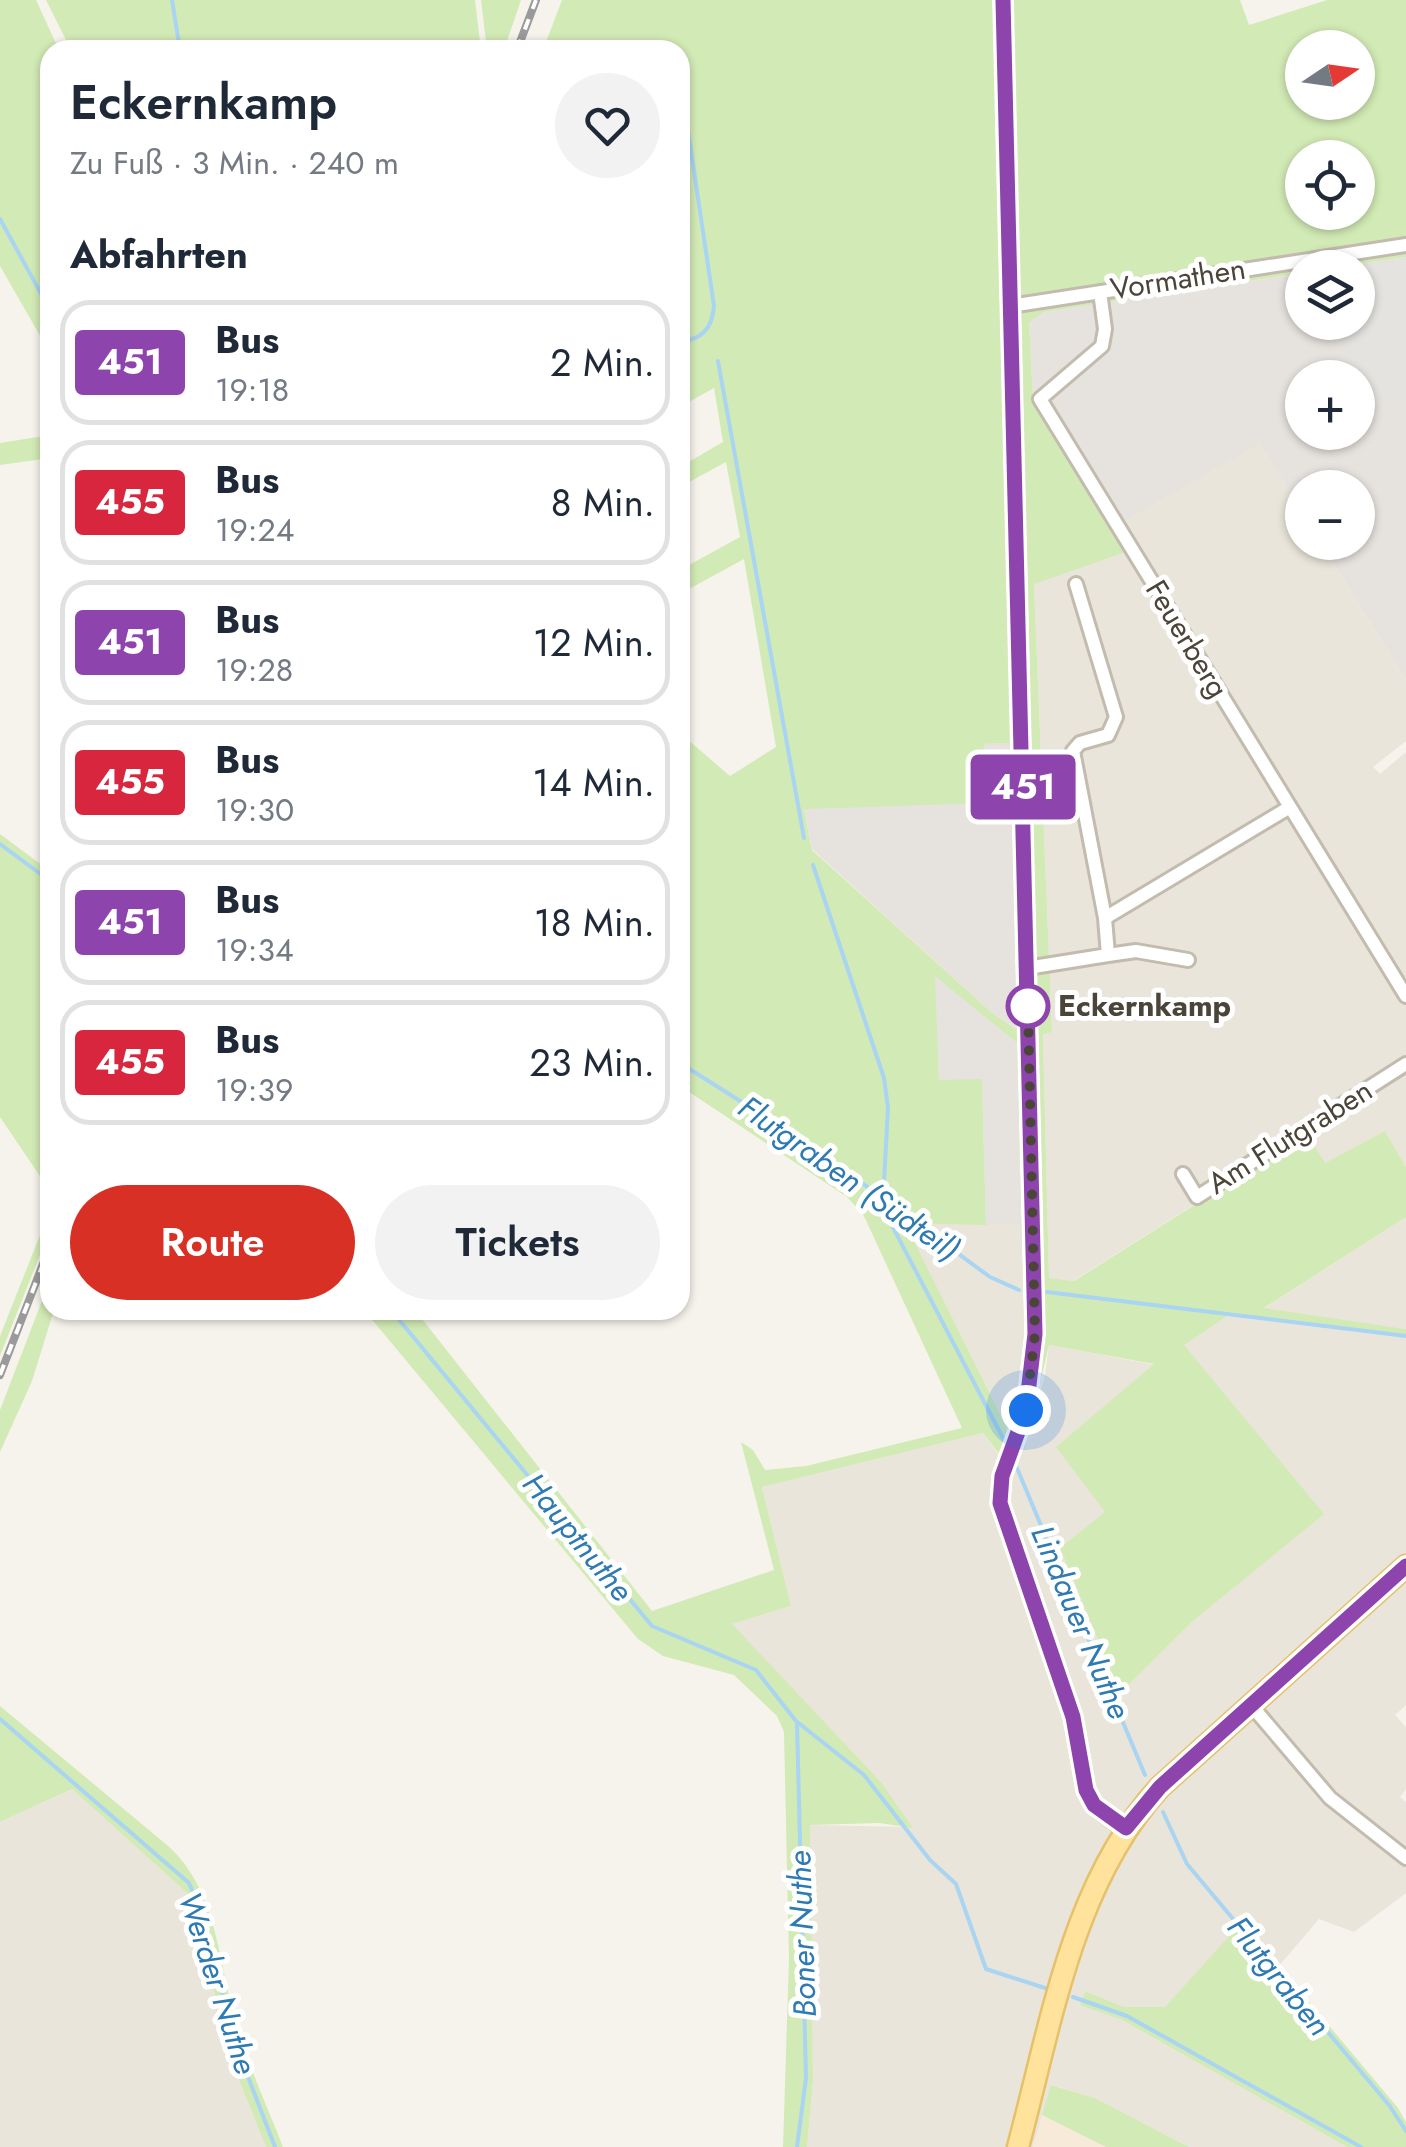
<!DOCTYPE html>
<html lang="de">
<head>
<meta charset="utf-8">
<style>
	:root { --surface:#fff; --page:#f2f2f3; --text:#1f2937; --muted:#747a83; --line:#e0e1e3; --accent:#d93025 }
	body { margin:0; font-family:Jost,sans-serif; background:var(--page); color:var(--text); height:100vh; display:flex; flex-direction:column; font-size:38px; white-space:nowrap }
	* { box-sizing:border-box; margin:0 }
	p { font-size:32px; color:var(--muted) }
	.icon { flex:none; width:55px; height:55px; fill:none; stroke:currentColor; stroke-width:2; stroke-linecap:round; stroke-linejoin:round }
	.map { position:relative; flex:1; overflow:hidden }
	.side { position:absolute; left:40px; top:40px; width:650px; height:1280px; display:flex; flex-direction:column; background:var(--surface); border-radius:30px; box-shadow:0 2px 8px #0004 }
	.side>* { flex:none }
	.badge { padding:0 20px; border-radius:8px; font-size:35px; line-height:65px }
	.needle { width:65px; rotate:77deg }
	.buttons { position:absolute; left:1285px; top:30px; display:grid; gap:20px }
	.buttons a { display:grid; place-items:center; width:90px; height:90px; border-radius:50%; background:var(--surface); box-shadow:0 2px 8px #0004; font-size:50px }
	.you { position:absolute; width:50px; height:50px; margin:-25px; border:8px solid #fff; border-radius:50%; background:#1a73e8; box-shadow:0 0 0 15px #1a73e833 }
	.map>.badge { position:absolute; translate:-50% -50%; box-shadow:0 0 0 5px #fff }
	h2 { padding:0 30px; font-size:38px; line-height:90px }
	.round { display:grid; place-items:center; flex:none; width:105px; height:105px; border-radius:52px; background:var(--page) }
	.headline { display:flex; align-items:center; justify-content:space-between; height:170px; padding:0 30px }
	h1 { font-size:48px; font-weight:600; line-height:75px }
	.action { display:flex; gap:20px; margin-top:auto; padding:20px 30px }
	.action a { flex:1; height:115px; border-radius:60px; background:var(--accent); color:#fff; font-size:40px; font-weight:600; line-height:115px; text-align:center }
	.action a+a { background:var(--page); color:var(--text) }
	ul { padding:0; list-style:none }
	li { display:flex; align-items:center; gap:30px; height:125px; margin:0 20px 15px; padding:0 10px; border:5px solid var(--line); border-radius:30px }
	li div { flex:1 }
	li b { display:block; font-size:38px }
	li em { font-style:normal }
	li .badge { min-width:110px; font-weight:700; text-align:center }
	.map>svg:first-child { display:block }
	.residential { fill:#eae5da }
	.commercial { fill:#f7ead8 }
	.industrial { fill:#e6e2dd; fill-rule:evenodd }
	.green { fill:#d2eab5; fill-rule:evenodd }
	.parking { fill:#e5e3e0 }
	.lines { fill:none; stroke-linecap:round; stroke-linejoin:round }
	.stream { stroke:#a9d4f2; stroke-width:4 }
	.street-casing { stroke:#c2bbae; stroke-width:18 }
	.secondary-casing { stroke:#d6c79b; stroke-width:22 }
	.primary-casing { stroke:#e6c16a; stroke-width:25 }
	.street { stroke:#fff; stroke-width:12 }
	.secondary { stroke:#fff3cd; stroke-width:18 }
	.primary { stroke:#ffe39c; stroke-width:20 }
	.rail-casing { stroke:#9a9a9a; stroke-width:8 }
	.rail { stroke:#fff; stroke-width:4; stroke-dasharray:11; stroke-linecap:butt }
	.line-casing { stroke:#fff; stroke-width:22 }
	.line { stroke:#8e44ad; stroke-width:15 }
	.walk { stroke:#4b4439; stroke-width:10; stroke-dasharray:0 18 }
	.stop-dot { fill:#fff; stroke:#8e44ad; stroke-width:5 }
	.labels { text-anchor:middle; stroke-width:10; stroke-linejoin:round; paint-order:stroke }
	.street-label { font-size:30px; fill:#4b4439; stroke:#fff }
	.stop-label { font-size:30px; font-weight:bold; fill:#4b4439; stroke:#fff; text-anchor:start }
	.water-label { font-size:32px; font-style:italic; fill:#2e7ab2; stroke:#fff }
</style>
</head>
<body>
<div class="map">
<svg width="1406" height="2147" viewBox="0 0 1406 2147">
	<rect width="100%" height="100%" fill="#f6f3ec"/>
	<path class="residential" d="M 1260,442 L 1302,512 L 1302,542 L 1321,543 L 1406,680 L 1406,741 L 1373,767 L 1380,774 L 1406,752 L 1406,1167 L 1385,1131 L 1324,1164 L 1306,1134 L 1073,1281 L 1049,1278 L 1043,1033 L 1052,1031 L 1034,583 L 1126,552 L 1113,528 Z
		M 1406,1217 L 1406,1329 L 1263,1309 Z
		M 904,1222 L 1021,1224 L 1024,1350 L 1021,1395 L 1011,1436 Z
		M 1232,1313 L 1406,1337 L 1406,1705 L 1395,1715 L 1406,1727 L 1406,1789 L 1400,1797 L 1406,1802 L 1406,1893 L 1354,1932 L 1319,1919 L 1278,1967 L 1243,1923 L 1165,2007 L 1124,2007 L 1085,1991 L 1081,2004 L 1122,2020 L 1347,2147 L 1189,2147 L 1095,2098 L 1052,2085 L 1033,2147 L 807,2147 L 813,2081 L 809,1825 L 912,1827 L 881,1782 L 731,1624 L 791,1606 L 762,1487 L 983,1433 L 999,1455 L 1013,1438 L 1023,1450 L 1045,1375 L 1049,1345 L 1156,1365 L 1106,1513 L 1060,1548 L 1121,1692 L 1193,1621 L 1323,1514 L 1183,1345 Z
		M 72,1789 L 187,1893 L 238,2078 L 266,2147 L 0,2147 L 0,1822 Z"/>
	<path class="commercial" d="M 1042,2115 L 1101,2143 L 1106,2147 L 1033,2147 Z"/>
	<path class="industrial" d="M 1406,257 L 1406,680 L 1321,543 L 1358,542 L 1358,488 L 1302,488 L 1302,512 L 1260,443 L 1113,528 L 1033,399 L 1029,321 L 1044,312 L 1302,273 L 1302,322 L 1358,322 L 1358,268 L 1338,267 ZM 1302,378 L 1358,378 L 1358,432 L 1302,432 Z
		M 1010,743 L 1017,1029 L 991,1012 L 812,849 L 804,808 L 984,802 L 984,744 Z
		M 934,974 L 1017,1043 L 1021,1224 L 986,1225 L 982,1080 L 939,1081 Z"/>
	<path class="green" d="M 0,0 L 36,0 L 59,50 L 50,50 L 50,268 L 40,271 L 50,289 L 50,353 L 0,266 Z
		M 46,0 L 475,0 L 481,50 L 71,50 Z
		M 481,0 L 521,0 L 504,50 L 487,50 Z
		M 562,0 L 1240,0 L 1249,25 L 1327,0 L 1406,0 L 1406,257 L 1338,267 L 1302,268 L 1302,273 L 1044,312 L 1029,322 L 1033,399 L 1126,552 L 1034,584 L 1052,1032 L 1043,1034 L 1049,1278 L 1074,1281 L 1307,1134 L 1325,1163 L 1385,1131 L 1406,1167 L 1406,1217 L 1264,1308 L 1406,1329 L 1406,1337 L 1232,1313 L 1184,1345 L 1324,1514 L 1193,1621 L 1120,1693 L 1060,1548 L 1105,1512 L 1056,1447 L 1154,1364 L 1049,1345 L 1024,1451 L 1011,1436 L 1000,1455 L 983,1433 L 762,1487 L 791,1606 L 732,1624 L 881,1782 L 913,1828 L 879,1823 L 810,1825 L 813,2081 L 807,2147 L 783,2147 L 789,1959 L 784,1732 L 777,1716 L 734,1675 L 663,1656 L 638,1639 L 364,1310 L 415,1310 L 652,1611 L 774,1570 L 741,1442 L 753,1450 L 765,1470 L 806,1466 L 962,1428 L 863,1214 L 847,1197 L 680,1086 L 680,733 L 730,776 L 776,747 L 744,559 L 680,594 L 680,570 L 740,537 L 726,462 L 680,487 L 680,467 L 723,442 L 714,388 L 680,407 L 680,50 L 543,50 ZM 1302,48 L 1358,48 L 1358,102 L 1302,102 ZM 1302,158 L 1358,158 L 1358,212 L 1302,212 ZM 1010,743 L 1017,1028 L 1016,1029 L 991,1012 L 812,850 L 804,809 L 984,803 L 984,744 ZM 935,976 L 1017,1043 L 1024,1350 L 1021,1395 L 1010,1434 L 905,1223 L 986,1225 L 982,1079 L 939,1080 Z
		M 50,435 L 50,458 L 0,465 L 0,443 Z
		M 0,834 L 50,871 L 50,1191 L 0,1117 Z
		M 50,1210 L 50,1229 L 0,1356 L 0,1336 Z
		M 50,1280 L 50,1310 L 54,1310 L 32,1381 L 0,1452 L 0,1410 Z
		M 0,1706 L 167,1845 C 218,1890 218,1962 236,2023 C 248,2065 267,2106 283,2147 L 266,2147 L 238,2078 L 187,1893 L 72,1789 L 0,1822 Z
		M 1242,1922 L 1398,2108 L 1406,2122 L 1406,2147 L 1347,2147 L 1122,2020 L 1080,2005 L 1085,1991 L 1124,2007 L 1165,2007 Z
		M 1051,2085 L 1095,2098 L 1189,2147 L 1106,2147 L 1042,2115 Z"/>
	<path class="parking" d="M 1406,259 L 1406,399 L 1361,407 L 1358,378 L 1350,377 L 1343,357 L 1338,323 L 1358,322 L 1358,268 L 1352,267 Z"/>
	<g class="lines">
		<path class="stream" d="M 172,0 L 180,50
			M 680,76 L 714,306 C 712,329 702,339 680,342
			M 0,219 L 50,310
			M 718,361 L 804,838
			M 0,844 L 50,881
			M 813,865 L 884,1078 L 888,1108 L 884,1182
			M 680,1063 L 813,1147 L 990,1277 L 1019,1290
			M 875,1193 L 1004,1440
			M 1047,1292 L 1406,1336
			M 391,1310 L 652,1626 L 756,1670 L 796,1721 L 864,1775 L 930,1860 L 956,1884 L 986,1969 L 1048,1989
			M 1017,1468 L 1145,1775
			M 0,1719 L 189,1883 L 205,1922 L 235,2043 L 275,2147
			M 797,1723 L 806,2078 L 797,2147
			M 1163,1812 L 1187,1864 L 1389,2105 L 1406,2131
			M 1073,1997 L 1127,2016 L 1361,2147"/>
		<defs>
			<path id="street" d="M 1100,292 L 1105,329 L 1102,346 L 1040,399 L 1406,996
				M 1010,306 L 1406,245
				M 1076,584 L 1116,717 L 1108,735 L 1080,743 L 1073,751 L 1105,918
				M 1108,955 L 1136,951 L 1188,960
				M 1027,968 L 1108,955 L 1105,918 L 1290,807
				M 1183,1174 L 1197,1197 L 1406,1064
				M 1251,1705 L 1330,1798 L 1406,1858"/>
			<path id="secondary" d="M 1003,0 L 1035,1334 L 1026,1410 L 1002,1476 L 1000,1503 L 1073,1717 L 1086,1790 L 1094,1805 L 1126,1829"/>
			<path id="primary" d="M 1018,2147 C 1051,2025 1072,1883 1160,1787 L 1406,1566"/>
		</defs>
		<use href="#street" class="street-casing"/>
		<use href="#secondary" class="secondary-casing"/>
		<use href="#primary" class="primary-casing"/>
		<use href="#street" class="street"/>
		<use href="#secondary" class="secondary"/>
		<use href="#primary" class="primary"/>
		<defs>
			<path id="rail" d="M 517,50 L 536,0
				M 0,1375 L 50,1246"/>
		</defs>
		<use href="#rail" class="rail-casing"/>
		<use href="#rail" class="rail"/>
	</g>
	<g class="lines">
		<defs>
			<path id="line" d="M 1003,0 L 1035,1334 L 1026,1410 L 1002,1476 L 1000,1503 L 1073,1717 L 1086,1790 L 1094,1805 L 1126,1828 L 1160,1787 L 1406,1566"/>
		</defs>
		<use href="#line" class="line-casing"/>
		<use href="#line" class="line"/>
		<path class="walk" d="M 1026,1410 L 1035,1334 L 1028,1006"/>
	</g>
	<circle class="stop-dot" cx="1028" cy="1006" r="20"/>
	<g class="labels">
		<g class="street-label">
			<text transform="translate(1178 279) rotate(-9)" y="10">Vormathen</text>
			<text transform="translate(1187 639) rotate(59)" y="10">Feuerberg</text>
			<text transform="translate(1290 1137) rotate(-32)" y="10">Am Flutgraben</text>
		</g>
		<g class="stop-label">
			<text x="1058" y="1016">Eckernkamp</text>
		</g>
		<g class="water-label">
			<text transform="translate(849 1178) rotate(35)" y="11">Flutgraben (Südteil)</text>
			<text transform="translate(578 1537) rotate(51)" y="11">Hauptnuthe</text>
			<text transform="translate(1081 1622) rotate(67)" y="11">Lindauer Nuthe</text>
			<text transform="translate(802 1934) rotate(-92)" y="11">Boner Nuthe</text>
			<text transform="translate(1279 1976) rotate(51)" y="11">Flutgraben</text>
			<text transform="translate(218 1983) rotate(72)" y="11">Werder Nuthe</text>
		</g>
	</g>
</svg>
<div class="buttons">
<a><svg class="needle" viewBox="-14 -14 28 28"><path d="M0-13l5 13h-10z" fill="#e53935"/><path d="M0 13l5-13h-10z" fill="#747a83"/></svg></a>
<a><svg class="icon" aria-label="locate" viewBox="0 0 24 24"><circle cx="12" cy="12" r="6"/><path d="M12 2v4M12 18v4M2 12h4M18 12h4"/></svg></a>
<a><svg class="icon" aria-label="layers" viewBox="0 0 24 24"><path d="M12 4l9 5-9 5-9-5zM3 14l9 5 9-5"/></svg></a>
<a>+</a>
<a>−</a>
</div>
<div class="you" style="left:1026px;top:1410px"></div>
<b class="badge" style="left:1023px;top:787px;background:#8e44ad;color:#fff">451</b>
<section class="side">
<div class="headline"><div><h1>Eckernkamp</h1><p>Zu Fuß · 3 Min. · 240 m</p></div><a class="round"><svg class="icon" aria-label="heart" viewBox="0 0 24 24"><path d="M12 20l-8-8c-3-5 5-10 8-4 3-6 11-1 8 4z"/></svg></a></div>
<h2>Abfahrten</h2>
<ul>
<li><span class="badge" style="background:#8e44ad;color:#fff">451</span><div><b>Bus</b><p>19:18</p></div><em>2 Min.</em></li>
<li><span class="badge" style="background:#d7263d;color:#fff">455</span><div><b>Bus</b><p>19:24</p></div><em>8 Min.</em></li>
<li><span class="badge" style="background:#8e44ad;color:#fff">451</span><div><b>Bus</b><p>19:28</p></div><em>12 Min.</em></li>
<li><span class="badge" style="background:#d7263d;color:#fff">455</span><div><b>Bus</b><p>19:30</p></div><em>14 Min.</em></li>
<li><span class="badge" style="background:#8e44ad;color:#fff">451</span><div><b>Bus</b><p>19:34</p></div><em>18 Min.</em></li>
<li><span class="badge" style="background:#d7263d;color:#fff">455</span><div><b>Bus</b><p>19:39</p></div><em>23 Min.</em></li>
</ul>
<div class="action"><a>Route</a><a>Tickets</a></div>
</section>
</div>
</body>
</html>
